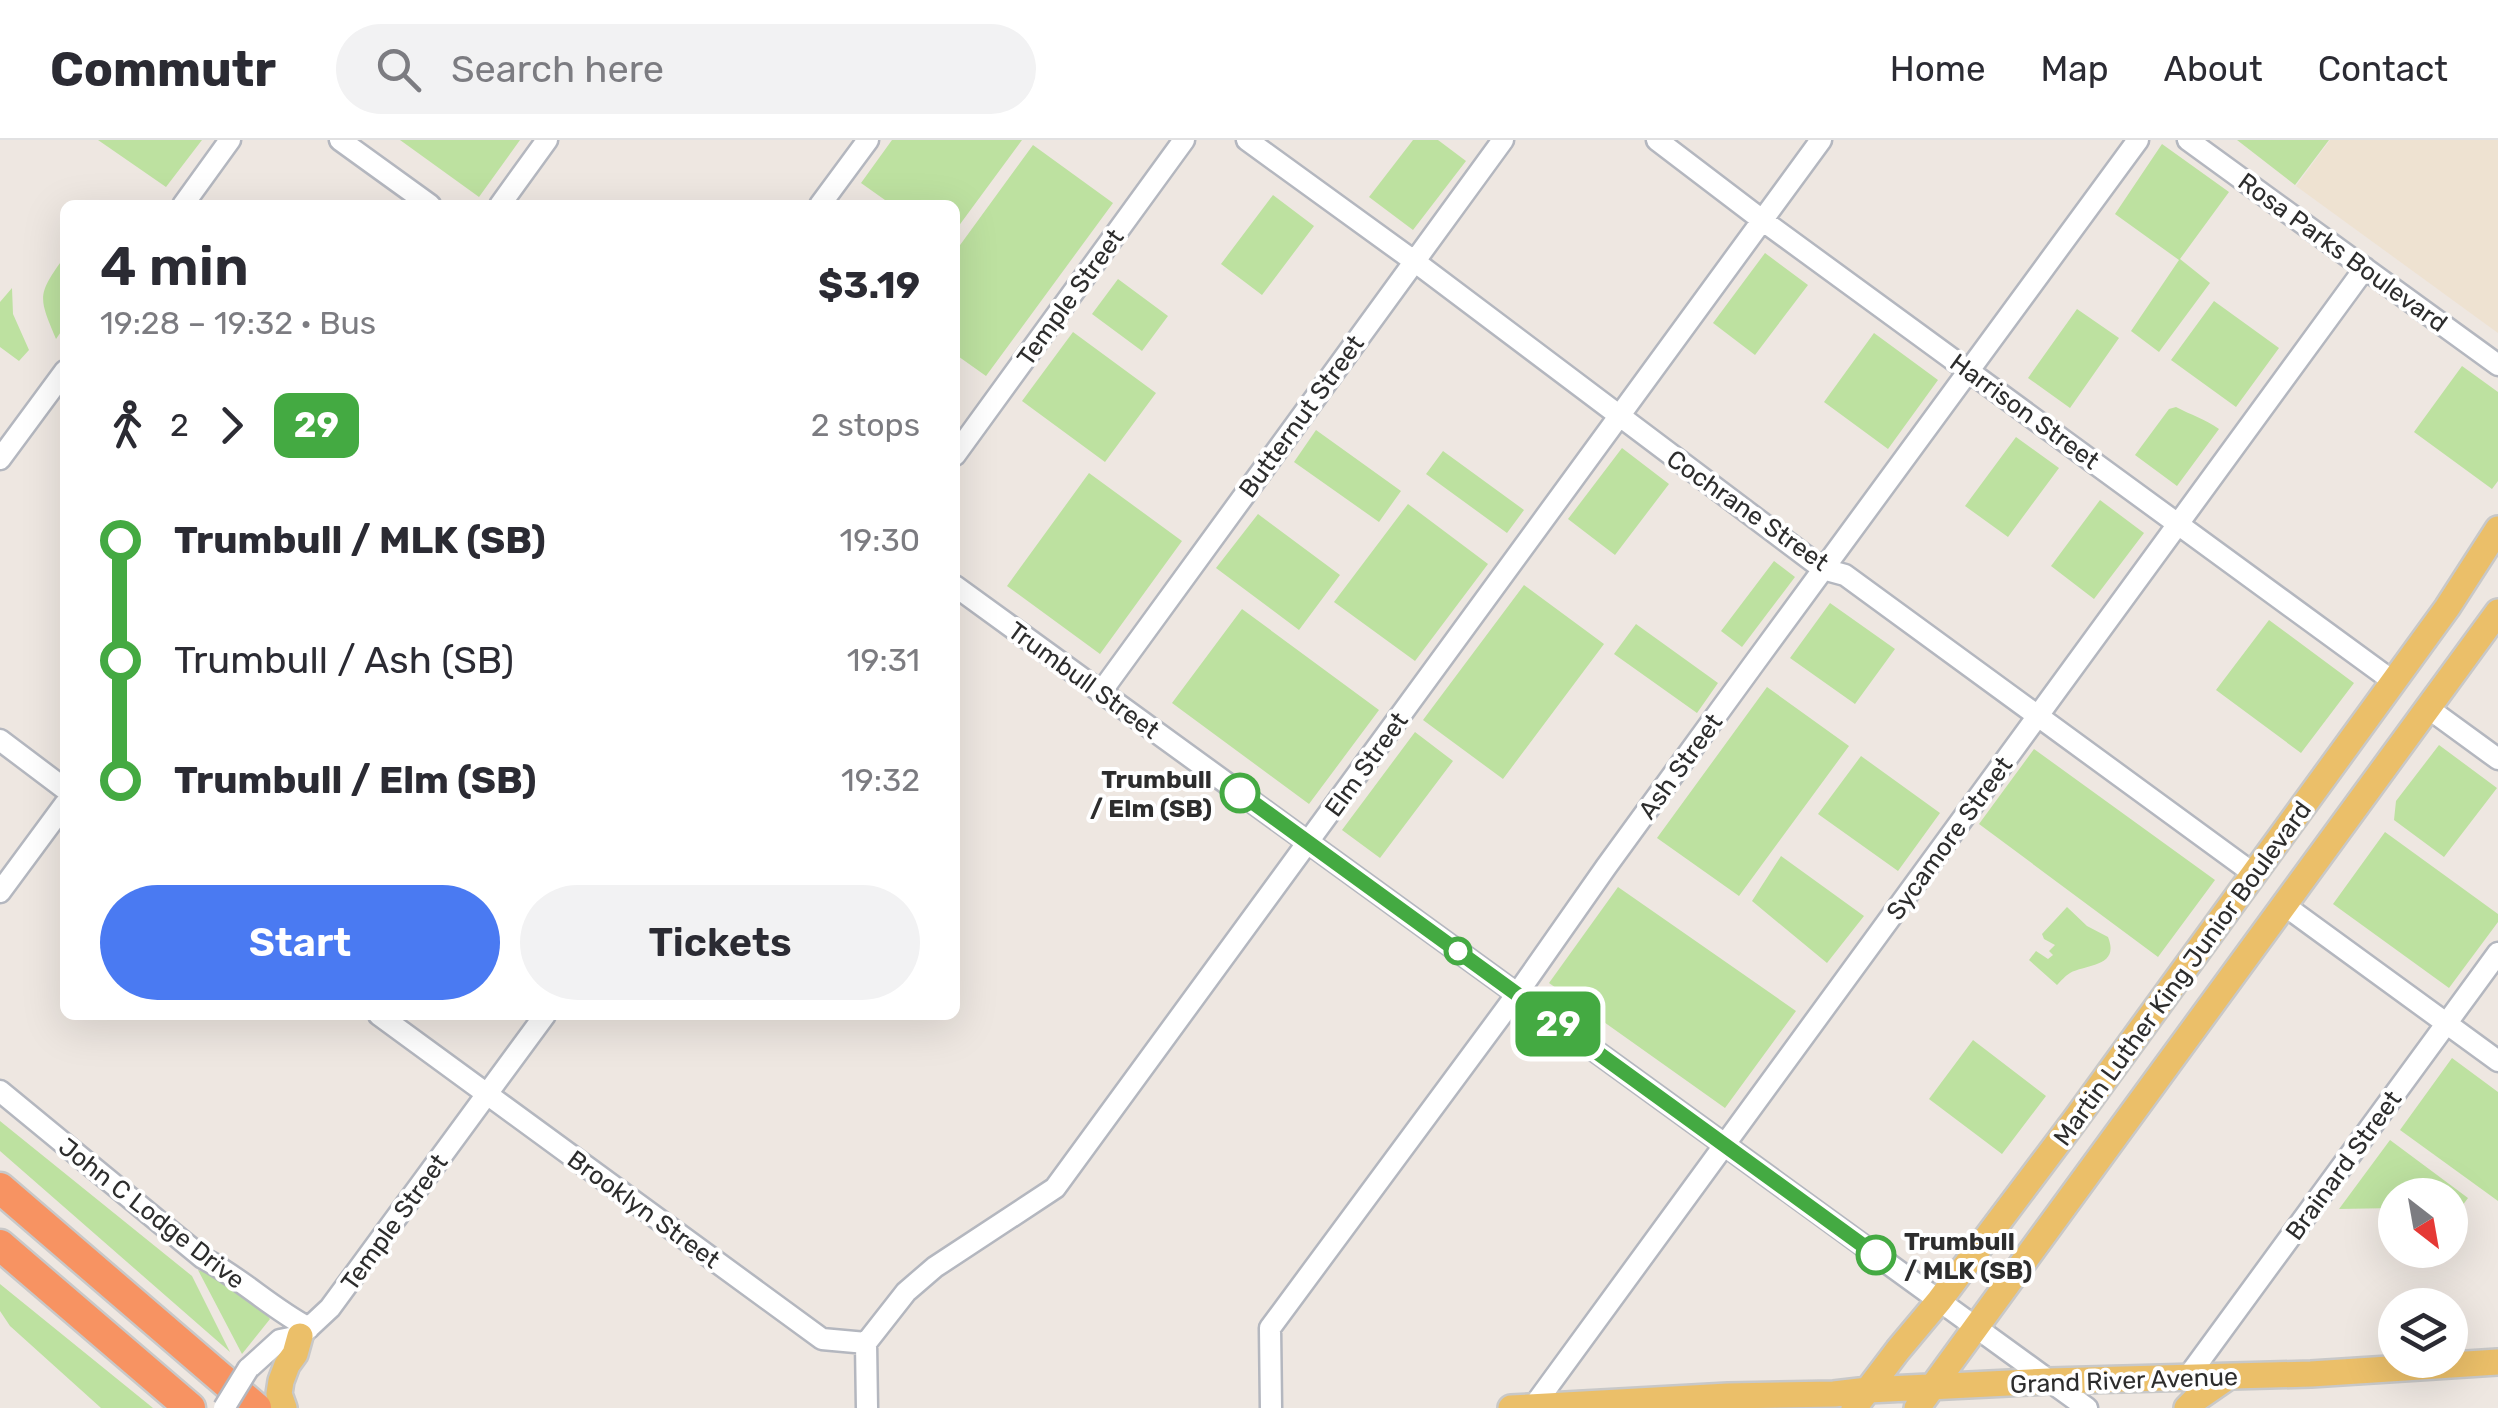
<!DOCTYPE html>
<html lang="en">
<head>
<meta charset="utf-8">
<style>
	:root { --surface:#fff; --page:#f2f2f3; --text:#2b2b33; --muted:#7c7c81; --line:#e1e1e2; --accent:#4a7af2 }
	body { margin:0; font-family:Rubik,sans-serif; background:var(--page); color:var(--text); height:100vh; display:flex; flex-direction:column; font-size:38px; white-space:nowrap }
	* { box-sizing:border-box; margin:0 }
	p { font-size:32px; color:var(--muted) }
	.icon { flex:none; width:55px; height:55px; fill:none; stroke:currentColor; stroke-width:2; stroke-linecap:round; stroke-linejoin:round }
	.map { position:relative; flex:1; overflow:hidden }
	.panel { position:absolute; left:60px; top:60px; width:900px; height:820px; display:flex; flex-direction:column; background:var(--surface); border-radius:15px; box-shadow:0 10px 40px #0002 }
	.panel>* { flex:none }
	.badge { padding:0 20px; border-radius:15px; font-size:35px; line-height:65px }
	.needle { width:65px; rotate:149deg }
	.buttons { position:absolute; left:2378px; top:1038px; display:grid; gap:20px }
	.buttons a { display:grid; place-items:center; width:90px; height:90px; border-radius:50%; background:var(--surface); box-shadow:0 10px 40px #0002; font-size:50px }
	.map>.badge { position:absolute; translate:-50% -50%; box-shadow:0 0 0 5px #fff }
	.legs { display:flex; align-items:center; gap:15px; height:110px; padding:0 40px; font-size:32px }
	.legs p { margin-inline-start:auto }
	.headline { display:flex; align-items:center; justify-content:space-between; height:170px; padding:0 40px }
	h1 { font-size:55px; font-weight:600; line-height:75px }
	.action { display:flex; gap:20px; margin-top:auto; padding:20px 40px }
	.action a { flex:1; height:115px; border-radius:60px; background:var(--accent); color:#fff; font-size:40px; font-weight:600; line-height:115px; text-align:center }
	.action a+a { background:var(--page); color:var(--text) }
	ul { padding:0 40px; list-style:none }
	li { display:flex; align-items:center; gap:35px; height:120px; font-size:38px }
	li i { display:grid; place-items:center; width:15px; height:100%; margin:0 12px; background:currentColor }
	li i::after { content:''; width:25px; height:25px; margin:-12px; border:8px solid; border-radius:50%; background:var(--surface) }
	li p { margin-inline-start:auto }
	li:first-child i { background:linear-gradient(#0000 50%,currentColor 0) }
	li:last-child i { background:linear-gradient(currentColor 50%,#0000 0) }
	header { display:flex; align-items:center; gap:60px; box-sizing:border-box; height:140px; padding:0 50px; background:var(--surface); border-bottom:2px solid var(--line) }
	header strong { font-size:48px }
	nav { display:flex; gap:55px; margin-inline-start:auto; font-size:35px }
	.search { width:700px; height:90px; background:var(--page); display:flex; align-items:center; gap:25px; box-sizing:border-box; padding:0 35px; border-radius:55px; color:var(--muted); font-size:38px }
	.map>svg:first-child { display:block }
	.education { fill:#eee2d1 }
	.green { fill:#bde1a0 }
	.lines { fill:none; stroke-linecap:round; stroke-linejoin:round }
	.minor-casing { stroke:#b4b7bf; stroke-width:25 }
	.major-casing { stroke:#c8c8c8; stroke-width:30 }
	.highway-casing { stroke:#c8c8c8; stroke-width:35 }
	.minor { stroke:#fff; stroke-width:20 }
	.major { stroke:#ebbf69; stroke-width:25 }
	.highway { stroke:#f79362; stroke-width:30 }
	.minor-bridge-casing { stroke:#b4b7bf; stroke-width:25; stroke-linecap:butt }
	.minor-bridge { stroke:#fff; stroke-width:20 }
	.line-1-casing { stroke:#fff; stroke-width:22 }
	.line-1 { stroke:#44aa42; stroke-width:15 }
	.stop-1-dot { fill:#fff; stroke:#44aa42; stroke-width:5 }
	.labels { text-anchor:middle; stroke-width:8; stroke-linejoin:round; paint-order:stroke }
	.street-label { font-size:25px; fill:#2d2d2d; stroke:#fff }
	.stop-label { font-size:25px; font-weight:bold; fill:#2d2d2d; stroke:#fff; text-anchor:end }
</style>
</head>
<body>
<header>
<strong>Commutr</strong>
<div class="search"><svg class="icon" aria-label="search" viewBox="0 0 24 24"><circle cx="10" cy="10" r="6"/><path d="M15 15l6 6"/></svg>Search here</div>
<nav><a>Home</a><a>Map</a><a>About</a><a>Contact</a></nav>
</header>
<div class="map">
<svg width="2498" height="1268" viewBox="0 0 2498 1268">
	<rect width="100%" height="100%" fill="#eee7e1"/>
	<path class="education" d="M 2330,0 L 2498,0 L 2498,193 L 2296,46 Z"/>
	<path class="green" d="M 98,0 L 202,0 L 166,47 Z
		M 400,0 L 520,0 L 479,57 Z
		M 892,0 L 1022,0 L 955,91 L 955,65 L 892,65 L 861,43 Z
		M 1413,0 L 1438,0 L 1466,21 L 1413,90 L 1369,57 Z
		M 2237,0 L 2329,0 L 2295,45 Z
		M 2162,4 L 2229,52 L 2180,119 L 2210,143 L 2159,212 L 2131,191 L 2179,120 L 2115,74 Z
		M 1033,5 L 1113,63 L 986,236 L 955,214 L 955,112 Z
		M 1273,55 L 1314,86 L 1262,155 L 1221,124 Z
		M 1765,113 L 1808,145 L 1755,215 L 1713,183 Z
		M 65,116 L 65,186 L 56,199 C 38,156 37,155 65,116 Z
		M 1118,139 L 1168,176 L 1142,211 L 1092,174 Z
		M 12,148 L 13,174 L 29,210 L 19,221 L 0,207 L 0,162 Z
		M 2214,161 L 2279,208 L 2236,267 L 2171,220 Z
		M 2077,169 L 2119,198 L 2070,268 L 2028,238 Z
		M 1073,192 L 1156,253 L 1105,322 L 1022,261 Z
		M 1874,193 L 1938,240 L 1888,309 L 1824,262 Z
		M 2462,226 L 2498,252 L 2498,341 L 2492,349 L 2414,292 Z
		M 2176,267 C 2191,275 2205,279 2219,289 L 2177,346 L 2135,315 L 2169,269 Z
		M 1316,290 L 1401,351 L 1379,382 L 1294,322 Z
		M 2016,297 L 2059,328 L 2008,397 L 1965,366 Z
		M 1622,308 L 1669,344 L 1615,415 L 1568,379 Z
		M 1443,311 L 1524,370 L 1507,393 L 1426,334 Z
		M 1089,333 L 1182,401 L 1100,514 L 1007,446 Z
		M 2100,360 L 2144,393 L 2094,459 L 2051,426 Z
		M 1408,364 L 1488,424 L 1415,521 L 1334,462 Z
		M 1258,374 L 1340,435 L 1299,490 L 1216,428 Z
		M 1774,421 L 1795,437 L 1742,507 L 1721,491 Z
		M 1524,445 L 1604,504 L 1503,639 L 1423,580 Z
		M 1830,463 L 1895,509 L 1855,564 L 1790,518 Z
		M 1242,469 L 1379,570 L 1309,664 L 1172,563 Z
		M 2269,480 L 2354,543 L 2301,613 L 2216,550 Z
		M 1636,484 L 1718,543 L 1697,573 L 1614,514 Z
		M 1767,547 L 1849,606 L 1739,756 L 1657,698 Z
		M 1415,592 L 1453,621 L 1380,718 L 1342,690 Z
		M 2439,605 L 2497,648 L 2444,717 L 2394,680 L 2396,661 Z
		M 2034,609 L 2215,740 L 2158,817 L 1979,684 Z
		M 1861,616 L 1940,673 L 1898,731 L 1818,674 Z
		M 2385,692 L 2498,774 L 2498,782 L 2449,848 L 2333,764 Z
		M 1781,716 L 1864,776 L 1827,823 L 1752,761 Z
		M 1618,747 L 1796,871 L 1725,968 L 1549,843 Z
		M 2067,767 L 2087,786 L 2108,797 C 2120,827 2087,824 2070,833 C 2064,837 2062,840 2057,845 L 2029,820 L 2036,811 L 2048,819 L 2053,815 L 2049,811 L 2055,805 L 2044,799 L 2042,794 Z
		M 1973,900 L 2046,956 L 2002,1014 L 1929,959 Z
		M 2452,918 L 2498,952 L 2498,1061 L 2400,990 Z
		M 0,981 L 192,1136 L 230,1212 L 0,1011 Z
		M 2390,1000 L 2468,1058 L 2462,1066 L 2450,1066 L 2450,1055 L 2395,1055 L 2395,1068 L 2339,1069 Z
		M 198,1130 C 225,1137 253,1157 270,1179 L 242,1214 Z
		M 0,1144 L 153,1268 L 101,1268 L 10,1186 L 0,1171 Z"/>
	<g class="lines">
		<defs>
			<path id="minor" d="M 340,0 L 430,65
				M 1247,0 L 1414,121 L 1823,429 L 1845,435 L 2254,734
				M 1657,0 L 1762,80 L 2394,542
				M 2188,0 L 2498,225
				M 183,65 L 230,0
				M 500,65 L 547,0
				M 820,65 L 868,0
				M 955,315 L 1184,0
				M 0,319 L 65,231
				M 955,446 L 2087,1268
				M 1101,552 L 1503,0
				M 2428,568 L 2498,619
				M 0,600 L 65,649
				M 0,752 L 65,664
				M 2284,765 L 2498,921
				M 379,875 L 822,1199 L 866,1203
				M 0,951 L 203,1118 C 241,1138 271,1168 309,1188
				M 866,1203 L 906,1152 L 935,1127 L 1055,1048 L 1821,0
				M 866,1203 L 867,1268
				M 248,1229 L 280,1200 L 300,1196 L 330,1168 L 545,875
				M 2187,1238 L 2498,813
				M 1533,1267 L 2365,128
				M 1271,1268 L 1270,1188 L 1517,854 L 1606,727 L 1753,525 L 2138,0"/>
			<path id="major" d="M 284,1268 L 279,1254 L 281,1241 L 287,1225 L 295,1214 L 300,1196
				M 1511,1268 L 1728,1256 L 1834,1254 L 1868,1250 L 2050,1241 L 2311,1234 L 2498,1222
				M 1854,1268 L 1898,1210 L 1939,1161 L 2075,980 L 2447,468 L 2498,389
				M 1917,1268 L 2498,472
				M 2187,1268 L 2196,1259 L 2228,1237"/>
			<path id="highway" d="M 0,1048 L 256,1268
				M 0,1105 L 190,1268"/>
		</defs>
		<use href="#minor" class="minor-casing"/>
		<use href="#major" class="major-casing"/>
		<use href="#highway" class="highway-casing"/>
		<use href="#minor" class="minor"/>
		<use href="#major" class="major"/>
		<use href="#highway" class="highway"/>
		<defs>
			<path id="minor-bridge" d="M 224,1268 L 248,1229"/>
		</defs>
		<use href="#minor-bridge" class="minor-bridge-casing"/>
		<use href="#minor-bridge" class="minor-bridge"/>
	</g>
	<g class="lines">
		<defs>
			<path id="line-1" d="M 1240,653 L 1876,1115"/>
		</defs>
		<use href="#line-1" class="line-1-casing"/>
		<use href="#line-1" class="line-1"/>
	</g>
	<g class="stop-1-dot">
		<circle cx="1240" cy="653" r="18"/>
		<circle cx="1458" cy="811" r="12"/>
		<circle cx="1876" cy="1115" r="18"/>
	</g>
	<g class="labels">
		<g class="street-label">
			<text transform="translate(2343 112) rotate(36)" y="9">Rosa Parks Boulevard</text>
			<text transform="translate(1070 157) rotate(-54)" y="9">Temple Street</text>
			<text transform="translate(2025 271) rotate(36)" y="9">Harrison Street</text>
			<text transform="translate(1301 276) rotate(-54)" y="9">Butternut Street</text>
			<text transform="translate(1748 370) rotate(35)" y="9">Cochrane Street</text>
			<text transform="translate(1084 540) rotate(36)" y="9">Trumbull Street</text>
			<text transform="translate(1366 624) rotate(-54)" y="9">Elm Street</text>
			<text transform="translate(1680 626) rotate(-54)" y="9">Ash Street</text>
			<text transform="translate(1949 698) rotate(-54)" y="9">Sycamore Street</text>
			<text transform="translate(2182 833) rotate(-54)" y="9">Martin Luther King Junior Boulevard</text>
			<text transform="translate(2343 1025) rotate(-54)" y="9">Brainard Street</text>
			<text transform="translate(644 1069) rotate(36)" y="9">Brooklyn Street</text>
			<text transform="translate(152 1073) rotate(38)" y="9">John C Lodge Drive</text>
			<text transform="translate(394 1082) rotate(-54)" y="9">Temple Street</text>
			<text transform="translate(2124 1240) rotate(-2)" y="9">Grand River Avenue</text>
		</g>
		<g class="stop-label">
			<text x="1212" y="648">Trumbull<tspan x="1212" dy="29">/ Elm (SB)</tspan></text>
			<text x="1904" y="1110" text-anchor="start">Trumbull<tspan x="1904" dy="29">/ MLK (SB)</tspan></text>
		</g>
	</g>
</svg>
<div class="buttons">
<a><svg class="needle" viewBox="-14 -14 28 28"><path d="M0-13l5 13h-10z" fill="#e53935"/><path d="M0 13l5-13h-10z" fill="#7c7c81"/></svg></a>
<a><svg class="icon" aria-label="layers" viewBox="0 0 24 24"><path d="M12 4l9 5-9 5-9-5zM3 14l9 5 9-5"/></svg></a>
</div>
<b class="badge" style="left:1558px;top:884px;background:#44aa42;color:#fff">29</b>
<section class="panel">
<div class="headline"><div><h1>4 min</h1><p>19:28 – 19:32 · Bus</p></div><b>$3.19</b></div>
<div class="legs"><svg class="icon" aria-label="walk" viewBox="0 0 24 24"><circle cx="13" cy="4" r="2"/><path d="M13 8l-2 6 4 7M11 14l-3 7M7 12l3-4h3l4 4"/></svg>2<svg class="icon" aria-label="forward" viewBox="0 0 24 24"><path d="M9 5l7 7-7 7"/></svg><b class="badge" style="background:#44aa42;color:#fff">29</b><p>2 stops</p></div>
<ul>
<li><i style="color:#44aa42"></i><b>Trumbull / MLK (SB)</b><p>19:30</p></li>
<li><i style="color:#44aa42"></i><span>Trumbull / Ash (SB)</span><p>19:31</p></li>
<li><i style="color:#44aa42"></i><b>Trumbull / Elm (SB)</b><p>19:32</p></li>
</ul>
<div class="action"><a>Start</a><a>Tickets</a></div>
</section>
</div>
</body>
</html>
